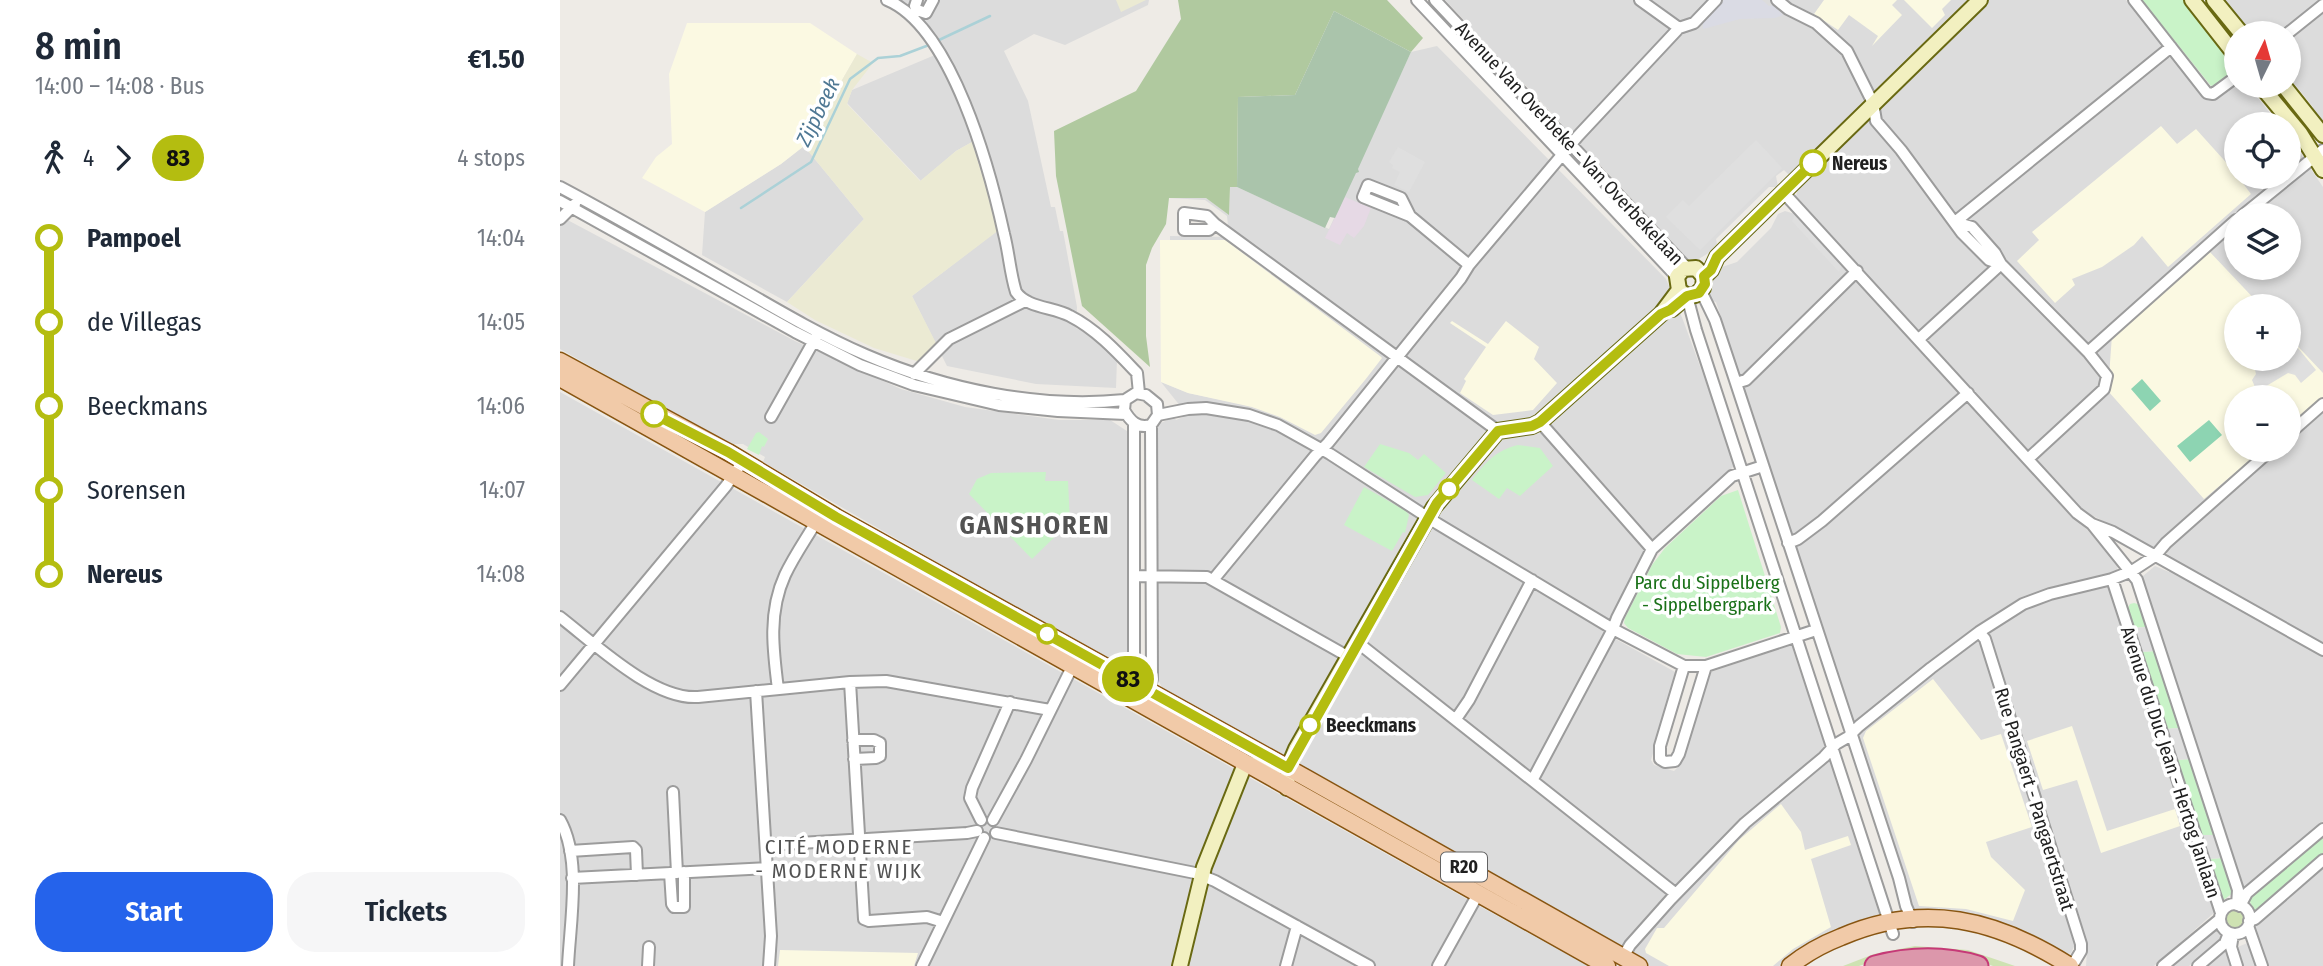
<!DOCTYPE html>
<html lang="en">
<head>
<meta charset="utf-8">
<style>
	:root { --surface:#fff; --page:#f6f6f7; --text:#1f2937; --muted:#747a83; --accent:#2563eb }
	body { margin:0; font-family:"Fira Sans Condensed",sans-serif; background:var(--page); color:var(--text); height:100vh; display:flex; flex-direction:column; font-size:26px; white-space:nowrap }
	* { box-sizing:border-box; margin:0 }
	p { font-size:23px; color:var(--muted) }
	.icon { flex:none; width:38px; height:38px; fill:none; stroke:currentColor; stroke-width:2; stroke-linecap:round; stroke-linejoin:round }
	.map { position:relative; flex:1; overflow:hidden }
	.sheet { display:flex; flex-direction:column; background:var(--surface); width:560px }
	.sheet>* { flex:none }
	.badge { padding:0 14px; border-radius:23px; font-size:24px; line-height:46px }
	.needle { width:46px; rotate:5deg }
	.controls { position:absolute; left:1664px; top:21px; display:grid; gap:14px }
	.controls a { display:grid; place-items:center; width:77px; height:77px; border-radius:50%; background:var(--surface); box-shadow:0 4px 10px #0003; font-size:35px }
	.map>.badge { position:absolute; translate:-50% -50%; box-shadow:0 0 0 4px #fff }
	.legs { display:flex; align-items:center; gap:10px; height:77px; padding:0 35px; font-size:23px }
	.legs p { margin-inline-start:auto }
	.headline { display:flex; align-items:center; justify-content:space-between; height:119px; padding:0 35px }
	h1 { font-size:38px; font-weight:600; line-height:52px }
	.primary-button { display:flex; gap:14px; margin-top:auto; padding:14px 35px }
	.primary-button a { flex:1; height:80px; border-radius:28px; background:var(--accent); color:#fff; font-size:28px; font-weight:600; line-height:80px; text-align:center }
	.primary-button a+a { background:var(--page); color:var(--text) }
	ul { padding:0 35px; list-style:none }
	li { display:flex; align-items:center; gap:24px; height:84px; font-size:26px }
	li i { display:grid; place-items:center; width:10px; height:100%; margin:0 9px; background:currentColor }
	li i::after { content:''; width:18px; height:18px; margin:-9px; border:5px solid; border-radius:50%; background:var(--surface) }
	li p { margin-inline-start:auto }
	li:first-child i { background:linear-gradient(#0000 50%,currentColor 0) }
	li:last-child i { background:linear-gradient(currentColor 50%,#0000 0) }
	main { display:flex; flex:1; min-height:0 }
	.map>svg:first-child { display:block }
	.residential { fill:#dcdcdc; fill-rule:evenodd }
	.industrial { fill:#e6d9e5 }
	.education { fill:#fbf9e2 }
	.farmland { fill:#ebead3 }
	.grass { fill:#cee2b2 }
	.forest { fill:#b0c99f }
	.cemetery { fill:#aac4ab }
	.park { fill:#c9f3c8 }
	.pitch { fill:#8dd4b2 }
	.parking { fill:#dfdfdf }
	.plaza { fill:#dadbe4 }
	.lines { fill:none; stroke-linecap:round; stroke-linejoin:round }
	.stream { stroke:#abd1d7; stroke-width:2.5 }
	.street-casing { stroke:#9c9c9c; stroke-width:14 }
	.secondary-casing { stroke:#696912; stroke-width:18 }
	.primary-casing { stroke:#851; stroke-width:19 }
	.highway-casing { stroke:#c63977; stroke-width:23 }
	.street { stroke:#fff; stroke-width:10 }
	.secondary { stroke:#f2f0c0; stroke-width:14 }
	.primary { stroke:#f1caa8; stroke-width:16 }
	.highway { stroke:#dc97ab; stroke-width:19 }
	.line-1-casing { stroke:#fff; stroke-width:16 }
	.line-1 { stroke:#b4bd10; stroke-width:10 }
	.stop-1-dot { fill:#fff; stroke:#b4bd10; stroke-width:3.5 }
	.labels { text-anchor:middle; stroke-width:7; stroke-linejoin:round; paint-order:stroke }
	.shield { fill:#fff; stroke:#626262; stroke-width:2 }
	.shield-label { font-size:18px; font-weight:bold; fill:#1f1f1f }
	.street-label { font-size:19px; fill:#1f1f1f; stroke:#fff }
	.stop-label { font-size:19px; font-weight:bold; fill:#1f1f1f; stroke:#fff; text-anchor:start }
	.park-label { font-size:19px; fill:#1a7118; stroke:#fff }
	.water-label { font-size:21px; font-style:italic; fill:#4f7894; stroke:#fff }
	.neighbourhood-label { font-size:21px; letter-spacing:2px; fill:#525252; stroke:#fff }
	.district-label { font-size:26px; font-weight:bold; letter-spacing:2px; fill:#525252; stroke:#fff }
</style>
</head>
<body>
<main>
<section class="sheet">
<div class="headline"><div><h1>8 min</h1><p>14:00 – 14:08 · Bus</p></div><b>€1.50</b></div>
<div class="legs"><svg class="icon" aria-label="walk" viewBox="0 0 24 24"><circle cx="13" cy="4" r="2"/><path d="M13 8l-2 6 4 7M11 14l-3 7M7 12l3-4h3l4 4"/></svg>4<svg class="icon" aria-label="forward" viewBox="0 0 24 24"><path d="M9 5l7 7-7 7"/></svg><b class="badge" style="background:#b4bd10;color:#111">83</b><p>4 stops</p></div>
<ul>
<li><i style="color:#b4bd10"></i><b>Pampoel</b><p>14:04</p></li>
<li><i style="color:#b4bd10"></i><span>de Villegas</span><p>14:05</p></li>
<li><i style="color:#b4bd10"></i><span>Beeckmans</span><p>14:06</p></li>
<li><i style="color:#b4bd10"></i><span>Sorensen</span><p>14:07</p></li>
<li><i style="color:#b4bd10"></i><b>Nereus</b><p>14:08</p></li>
</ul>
<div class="primary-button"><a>Start</a><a>Tickets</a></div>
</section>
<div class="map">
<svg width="1763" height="966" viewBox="0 0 1763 966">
	<rect width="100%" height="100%" fill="#eeebe6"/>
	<path class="residential" d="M 335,0 L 589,0 L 588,5 L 505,45 L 474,34 L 444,51 L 468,101 L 491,207 L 495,207 L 500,231 L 503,231 L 517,307 L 516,328 L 539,340 L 557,359 L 556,388 L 476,384 L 387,366 L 352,296 L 438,230 L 412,142 L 396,151 L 361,181 L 287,103 L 292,90 L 382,52 Z
		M 885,0 L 1566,0 L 1600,42 L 1601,46 L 1599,50 L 1605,57 L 1613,58 L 1646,100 L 1652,100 L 1676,81 L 1676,86 L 1688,86 L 1719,124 L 1676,124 L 1676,177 L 1729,177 L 1729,137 L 1763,187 L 1763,821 L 1703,872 L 1703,876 L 1684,890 L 1682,889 L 1582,580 L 1583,576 L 1595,566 L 1609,572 L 1614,562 L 1607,556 L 1608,535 L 1592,549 L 1587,547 L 1585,543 L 1520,509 L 1514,516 L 1558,562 L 1557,571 L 1547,583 L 1552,589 L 1550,592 L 1650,900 L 1654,902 L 1656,911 L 1594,966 L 1526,966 L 1527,950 L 1525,942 L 1515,944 L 1511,953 L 1504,955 L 1489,947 L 1488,943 L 1477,937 L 1430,918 L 1387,910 L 1366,910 L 1362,914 L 1355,913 L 1347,897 L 1349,893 L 1309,770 L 1297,742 L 1296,722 L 1291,721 L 1240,561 L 1238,560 L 1227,527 L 1229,524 L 1185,392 L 1182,391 L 1174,366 L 1176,363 L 1156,302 L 1151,301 L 1146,293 L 1150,278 L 1159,268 L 1177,262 L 1211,228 L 1218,214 L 1225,211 L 1235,214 L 1243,207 L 1236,196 L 1239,185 L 1224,170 L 1216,176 L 1218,187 L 1209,187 L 1156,239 L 1157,244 L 1147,254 L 1137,260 L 1128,259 L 1031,155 L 1028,155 L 1001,126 L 1001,123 ZM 1676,215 L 1729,215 L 1729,268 L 1676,268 ZM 1676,306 L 1729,306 L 1729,359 L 1676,359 ZM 1676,397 L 1729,397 L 1729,450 L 1676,450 Z
		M 1665,0 L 1763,0 L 1763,124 L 1753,113 L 1753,107 L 1729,77 L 1729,33 L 1689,33 Z
		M 877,46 L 1106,279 L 1123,320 L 1176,464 L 1087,552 L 1043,632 L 1117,673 L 1091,760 L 1094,765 L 1114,771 L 1120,765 L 1151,672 L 1217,650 L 1218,646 L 1228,643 L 1235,646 L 1233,650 L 1256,718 L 1258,718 L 1278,777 L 1275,779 L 1315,901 L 1319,903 L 1322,915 L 1320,918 L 1305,923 L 1301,920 L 1272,931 L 1242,949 L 1219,966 L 1090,966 L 1053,946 L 1051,941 L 750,772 L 711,753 L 603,690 L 597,677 L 597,429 L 601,423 L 614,417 L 616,420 L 623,417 L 621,407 L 601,382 L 628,393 L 681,404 L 707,411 L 740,426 L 821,358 L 665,240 L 610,240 L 610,236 L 670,237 L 674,231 L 668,225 L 667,216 L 645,200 L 609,198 L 646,198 L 669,214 L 670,186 L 677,187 L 769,229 L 851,52 Z
		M 244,146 L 304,219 L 227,302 L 142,255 L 145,212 L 221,164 Z
		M 0,216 L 235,341 L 341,389 L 405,407 L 499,420 L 550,420 L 570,433 L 570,646 L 565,669 L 563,669 L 203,462 L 205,457 L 183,444 L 169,444 L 0,349 Z
		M 0,392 L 921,907 L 1028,966 L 0,966 Z
		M 1763,866 L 1763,966 L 1708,966 L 1693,926 Z
		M 1657,926 L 1662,940 L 1655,947 L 1652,946 L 1629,966 L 1612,966 Z
		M 1664,949 L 1672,966 L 1647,966 L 1651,963 L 1651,959 Z"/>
	<path class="industrial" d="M 785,197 L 811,208 L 804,226 L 794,238 L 787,233 L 780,245 L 765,238 Z"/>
	<path class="education" d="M 1264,0 L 1337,0 L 1332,5 L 1342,15 L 1312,46 L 1318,36 L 1289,15 L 1278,30 L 1254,14 Z
		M 1344,0 L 1391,0 L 1382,9 L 1385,15 L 1372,28 Z
		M 127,23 L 250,23 L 297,54 L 244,146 L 221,164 L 145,212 L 82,178 L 96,157 L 112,144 L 109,74 Z
		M 1601,126 L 1617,144 L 1636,129 L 1672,169 L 1691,194 L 1608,267 L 1582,236 L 1574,245 L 1542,267 L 1512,279 L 1515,285 L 1495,303 L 1457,261 L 1479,240 L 1472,232 Z
		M 600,240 L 665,240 L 820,356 L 822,358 L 805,380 L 761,433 L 755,435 L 720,417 L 692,407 L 628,393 L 601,382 Z
		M 1648,250 L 1701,306 L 1676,306 L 1676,359 L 1729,359 L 1729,337 L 1763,373 L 1763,397 L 1729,426 L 1729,397 L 1676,397 L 1676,450 L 1702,450 L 1644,499 L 1548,391 L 1552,335 Z
		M 892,321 L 928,344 L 946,321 L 979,347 L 974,359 L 997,383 L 973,410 L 933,415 L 900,393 L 906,381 L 904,379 L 926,347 L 890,323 Z
		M 1373,679 L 1421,740 L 1441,734 L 1472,827 L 1426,842 L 1431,857 L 1465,890 L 1453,921 L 1406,909 L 1359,906 L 1303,738 L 1306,731 Z
		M 1512,726 L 1547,831 L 1615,809 L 1620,826 L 1541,853 L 1517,780 L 1483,790 L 1467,741 Z
		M 1221,804 L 1241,832 L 1245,850 L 1288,836 L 1291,845 L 1251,859 L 1271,927 L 1233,949 L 1213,966 L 1109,966 L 1086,953 L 1085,949 L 1097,928 L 1104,928 L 1179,840 Z
		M 220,950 L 358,953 L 354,966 L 218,966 Z"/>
	<path class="farmland" d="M 556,0 L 586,0 L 561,12 Z
		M 297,54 L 313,63 L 292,90 L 287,104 L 360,181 L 396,151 L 412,142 L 439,230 L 352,296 L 377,345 L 360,362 L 314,348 L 255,320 L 227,302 L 304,219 L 244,146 Z"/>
	<path class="grass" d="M 896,32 L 899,32 L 995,133 L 990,138 L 895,35 Z
		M1664 919a10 10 0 1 1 20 0a10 10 0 1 1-20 0Z
		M 1355,946 L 1408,950 L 1455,966 L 1433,966 L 1420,961 L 1317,960 L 1299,966 L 1283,966 L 1314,954 Z"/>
	<path class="forest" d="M 618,0 L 827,0 L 863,38 L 851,52 L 774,11 L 735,95 L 678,97 L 677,187 L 670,187 L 669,215 L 646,198 L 609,198 L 606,224 L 592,248 L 586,265 L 586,336 L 590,367 L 522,306 L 496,176 L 494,131 L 576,91 L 621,19 Z"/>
	<path class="cemetery" d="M 774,11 L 851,52 L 798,169 L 799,172 L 796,173 L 775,218 L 770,217 L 765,228 L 677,187 L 678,97 L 735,95 Z"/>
	<path class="park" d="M 1582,0 L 1624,0 L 1672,61 L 1672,71 L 1655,85 L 1651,86 Z
		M 199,432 L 208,439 L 204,447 L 202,446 L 199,455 L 187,449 L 196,433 Z
		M 820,444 L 849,453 L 858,460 L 864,454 L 886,473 L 868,495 L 855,497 L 804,467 Z
		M 958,445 L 980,448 L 993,466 L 960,496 L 947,488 L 939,499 L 912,480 C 925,463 936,450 958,445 Z
		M 486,472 L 485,481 L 508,481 L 510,522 L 472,559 L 409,494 L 417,479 L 431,473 Z
		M 804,487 L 846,511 L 849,515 L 845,533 L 843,532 L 832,551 L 784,525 Z
		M 1178,490 L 1221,627 L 1220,633 L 1146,657 L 1117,654 L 1068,628 L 1064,623 L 1065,618 L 1092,565 L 1105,548 L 1161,496 Z
		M 1574,603 L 1581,605 L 1588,627 L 1571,628 L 1566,611 L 1570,604 Z
		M 1596,651 L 1621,728 L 1604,729 L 1579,652 Z
		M 1631,759 L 1655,835 L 1639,835 L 1614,760 Z
		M 1763,833 L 1763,854 L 1694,913 L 1688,896 Z
		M 1663,858 L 1674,892 L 1661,902 L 1647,859 Z"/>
	<path class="pitch" d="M 1582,379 L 1601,401 L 1590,411 L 1571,389 Z
		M 1649,420 L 1662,435 L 1630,462 L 1617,446 Z"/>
	<path class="parking" d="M 1196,140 L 1222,168 L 1140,250 L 1106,217 L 1123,200 L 1129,206 Z
		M 838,147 L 865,162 L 849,192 L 834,185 L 840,172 L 832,168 L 833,165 L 829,162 Z
		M 1235,214 L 1282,264 L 1279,272 L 1232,221 Z
		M 1733,342 L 1756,370 L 1741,383 L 1735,375 L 1728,373 L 1703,388 L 1695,387 L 1692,380 L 1696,374 L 1695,370 L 1685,359 L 1729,359 L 1729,350 Z
		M 1588,627 L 1596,651 L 1579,652 L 1571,628 Z
		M 1621,728 L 1631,759 L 1614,760 L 1604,729 Z
		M 1639,835 L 1655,835 L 1663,858 L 1647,859 Z
		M 1690,942 L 1698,966 L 1681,966 L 1675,948 Z"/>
	<path class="plaza" d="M 1164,0 L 1202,0 L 1209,6 L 1214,5 L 1223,15 L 1215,18 L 1180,19 L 1143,29 L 1143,21 Z"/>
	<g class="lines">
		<path class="stream" d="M 379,40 L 430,16
			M 181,208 L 251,162 L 290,79 L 318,58 L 340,56 L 369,45"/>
		<defs>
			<path id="street" d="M 327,0 C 392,27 430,170 444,234 C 449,253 450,273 456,292 C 467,308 494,307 510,316 C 536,329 558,353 577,373 L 579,393
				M 357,0 L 355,6 L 357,10 L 366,13 L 373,0
				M 857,0 L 1117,277
				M 875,0 L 1127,268
				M 1080,0 L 1119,28
				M 1217,0 L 1228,9 L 1256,23 L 1287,51 L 1313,103 L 1316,121 L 1341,150 L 1402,233 L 1429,260 L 1441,264
				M 1574,0 L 1647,93 L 1653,94 L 1676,77
				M 1728,33 L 1763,5
				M 0,187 C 53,215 105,245 157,275 C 206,303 255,333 306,355 C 385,389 479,409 565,400
				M 1223,192 L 1517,513 L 1532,524 L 1553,532 L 1763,650
				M 0,201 L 235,332 L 300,365 L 354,385 L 439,405 L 498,411 L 566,414
				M 624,213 L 647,216 L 655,224 L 649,230 L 624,230 Z
				M 1683,215 L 1763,150
				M 850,216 L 803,197 L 808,185 L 841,198 L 850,216 L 909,265
				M 0,219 L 15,204
				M 1395,222 L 1412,227 L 1435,253 L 1441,264 L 1528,352 L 1547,376 L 1544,389 L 1469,458
				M 1395,222 L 1611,47
				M 655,224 L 938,431
				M 1141,291 L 1155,320 L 1173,374 L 1339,878 L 1346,906 L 1353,922
				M 1127,296 L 1136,330 L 1333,934
				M 1359,339 L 1441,264
				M 1528,352 L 1676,220
				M 354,374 L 389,339 L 465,301
				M 1176,383 L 1186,380 L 1297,271
				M 576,393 L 586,395 L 597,404 L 598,415 L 591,425 C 578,429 570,421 564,410 L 565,400 Z
				M 598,415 L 628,409 L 646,408 L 689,415 L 718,425 L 770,454 L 878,524 L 1053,629 L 1124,666 L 1146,666 L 1256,630
				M 211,417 L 256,337
				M 980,422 L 1092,549
				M 1729,434 L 1763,404
				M 1532,524 L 1577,580 L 1678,890 L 1677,905
				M 1228,543 L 1238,539 L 1262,521 L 1408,393
				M 574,576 L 647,577 L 789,657
				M 1552,579 L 1661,913
				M 653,580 L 755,456 L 768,443 L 901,278 L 909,265 L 1018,136 L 1119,28 L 1134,23 L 1156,0
				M 0,617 C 35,644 93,700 138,697 L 290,682 L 326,681 L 490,710
				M 1419,632 L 1425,639 L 1521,944 L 1521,951 L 1512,966
				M 797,642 L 1116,894
				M 1124,666 L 1100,746 L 1100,759 L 1105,762 L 1115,761 L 1119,754 L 1146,666
				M 290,682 L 304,919 L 309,921 L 367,917 L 383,922
				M 0,685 L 166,486 L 183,461
				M 568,685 L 574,662 L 574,423
				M 218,689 C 213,650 208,612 225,575 C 234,556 246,539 256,522
				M 196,691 L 211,936 L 209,966
				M 587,696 L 592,679 L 591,425
				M 896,719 L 909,700 L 972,580
				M 293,740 L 314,740 L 320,743 L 320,756 L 316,758 L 294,759
				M 973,779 L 1053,629 L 1057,618 L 1092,549 L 1172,476 L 1203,466
				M 113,792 L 117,873
				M 0,820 C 22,859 10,922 8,966
				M 421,820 L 410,798 L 412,788 L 450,702
				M 433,820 L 466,760 L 515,661
				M 436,833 L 635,873 L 655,881 L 809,966
				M 206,845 L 407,833 L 417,831
				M 10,851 L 73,847 L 76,850 L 77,875
				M 110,873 L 112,904 L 114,907 L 124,907 L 124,872
				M 12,878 L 207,868
				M1660 919a15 15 0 1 1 30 0a15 15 0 1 1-30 0Z
				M 1680,906 L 1687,893 L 1763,829
				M 1689,921 L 1695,919 L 1763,860
				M 1688,926 L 1702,966
				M 1673,934 L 1671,947 L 1677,966
				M 1063,957 L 1070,945 L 1111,899 L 1185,823 L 1264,757 L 1276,744 L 1288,737 L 1299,726 L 1371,668 L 1419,632 L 1463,604 L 1490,594 L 1552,579 L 1572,571 L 1595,556 L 1606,543 L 1711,450
				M 88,966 L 89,947
				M 362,966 L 424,838
				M 726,966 L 737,926
				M 878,966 L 918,894
				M 1603,966 L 1660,919
				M 1638,966 L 1665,943 L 1669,933"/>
			<path id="secondary" d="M 1632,0 L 1676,56
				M 1654,0 L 1681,33
				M 1701,86 L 1740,133 L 1763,170
				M 1724,86 L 1763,135
				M 1144,277 L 1151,270 L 1157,257 L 1420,0
				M 1112,309 L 1127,296 L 1135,295 L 1143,288 L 1144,277 L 1136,268 L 1123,269 L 1117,277 L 1119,290 L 1127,296
				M 727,788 L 728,768 L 736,749 L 874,507 L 938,431 L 972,426 L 980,422 L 1101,314 L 1119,290
				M 620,966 L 644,867 L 685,764 L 727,767"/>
			<path id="primary" d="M 0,361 L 168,452 L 276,517 L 748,779 L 1079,966
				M 0,378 L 1047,966
				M 1230,966 C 1245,954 1263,944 1281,937 C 1364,901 1436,919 1510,966"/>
			<path id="highway" d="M 1315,966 C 1349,957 1384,956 1418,966"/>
		</defs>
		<use href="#street" class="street-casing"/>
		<use href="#secondary" class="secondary-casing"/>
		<use href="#primary" class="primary-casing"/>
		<use href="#highway" class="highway-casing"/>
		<use href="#street" class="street"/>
		<use href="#secondary" class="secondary"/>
		<use href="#primary" class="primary"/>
		<use href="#highway" class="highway"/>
	</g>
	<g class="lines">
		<defs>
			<path id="line-1" d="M 94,414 L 168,452 L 276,517 L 728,768 L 877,503 L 938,431 L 972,426 L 980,422 L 1101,314 L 1110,310 L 1127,296 L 1139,293 L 1145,284 L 1144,276 L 1151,270 L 1157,257 L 1253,163"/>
		</defs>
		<use href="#line-1" class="line-1-casing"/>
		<use href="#line-1" class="line-1"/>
	</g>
	<g class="stop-1-dot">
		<circle cx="1253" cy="163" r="12"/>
		<circle cx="94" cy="414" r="12"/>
		<circle cx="889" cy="489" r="9"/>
		<circle cx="487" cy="634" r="9"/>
		<circle cx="750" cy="725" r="9"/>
	</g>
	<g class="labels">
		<rect class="shield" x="881" y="852.5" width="46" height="29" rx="5"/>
		<g class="shield-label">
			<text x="904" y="873">R20</text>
		</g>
		<g class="street-label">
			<text transform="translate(1010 143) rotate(47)" y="7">Avenue Van Overbeke - Van Overbekelaan</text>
			<text transform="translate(1611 762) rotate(72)" y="7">Avenue du Duc Jean - Hertog Janlaan</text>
			<text transform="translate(1475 799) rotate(73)" y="7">Rue Pangaert - Pangaertstraat</text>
		</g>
		<g class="stop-label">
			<text x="1272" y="170">Nereus</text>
			<text x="766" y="732">Beeckmans</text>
		</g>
		<g class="park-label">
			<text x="1147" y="589">Parc du Sippelberg<tspan x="1147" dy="22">- Sippelbergpark</tspan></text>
		</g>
		<g class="water-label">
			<text transform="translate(258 112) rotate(-64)" y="7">Zijpbeek</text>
		</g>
		<g class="neighbourhood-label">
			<text x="279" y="854">CITÉ MODERNE<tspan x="279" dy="24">- MODERNE WIJK</tspan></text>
		</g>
		<g class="district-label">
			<text x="475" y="534">GANSHOREN</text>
		</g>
	</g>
</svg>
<div class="controls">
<a><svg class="needle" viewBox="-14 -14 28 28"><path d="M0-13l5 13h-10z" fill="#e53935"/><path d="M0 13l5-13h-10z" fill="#747a83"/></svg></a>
<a><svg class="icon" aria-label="locate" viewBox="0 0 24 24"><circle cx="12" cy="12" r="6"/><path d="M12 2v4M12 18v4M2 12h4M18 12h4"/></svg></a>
<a><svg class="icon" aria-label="layers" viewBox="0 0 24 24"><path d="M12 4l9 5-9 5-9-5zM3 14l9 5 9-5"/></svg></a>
<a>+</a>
<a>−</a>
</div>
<b class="badge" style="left:568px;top:679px;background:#b4bd10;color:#111">83</b>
</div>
</main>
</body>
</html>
